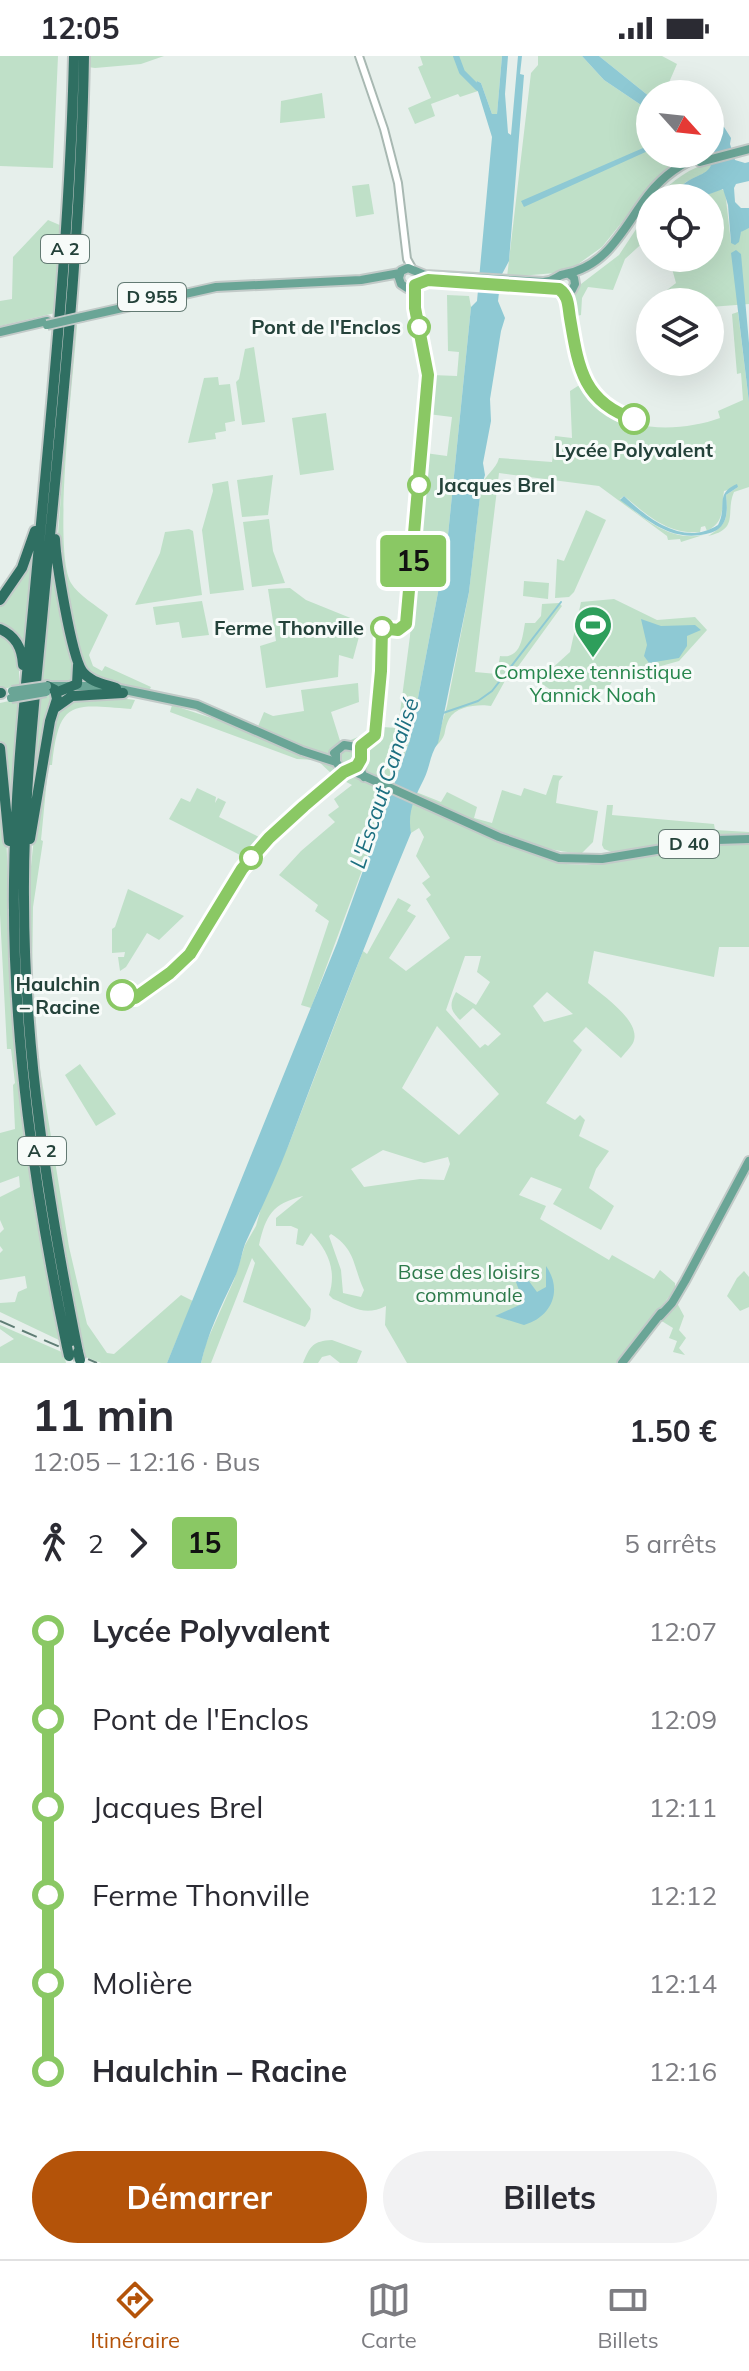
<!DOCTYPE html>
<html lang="fr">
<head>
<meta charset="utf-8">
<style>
	:root { --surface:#fff; --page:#f2f2f3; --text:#2b2b33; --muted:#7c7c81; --line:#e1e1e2; --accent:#b45309 }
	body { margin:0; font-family:Mulish,sans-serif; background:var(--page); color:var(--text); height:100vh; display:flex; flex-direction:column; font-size:30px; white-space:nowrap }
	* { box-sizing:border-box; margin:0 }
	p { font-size:26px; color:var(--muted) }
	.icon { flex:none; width:44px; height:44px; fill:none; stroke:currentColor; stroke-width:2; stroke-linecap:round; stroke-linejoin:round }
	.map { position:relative; height:1307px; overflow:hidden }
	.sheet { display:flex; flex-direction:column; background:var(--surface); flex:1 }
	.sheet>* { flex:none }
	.badge { padding:0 16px; border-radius:6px; font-size:28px; line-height:52px }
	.needle { width:52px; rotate:117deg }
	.buttons { position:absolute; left:636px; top:24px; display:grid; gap:16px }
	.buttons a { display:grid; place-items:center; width:88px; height:88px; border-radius:50%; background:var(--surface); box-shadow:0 8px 32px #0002; font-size:40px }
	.map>.badge { position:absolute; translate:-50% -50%; box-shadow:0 0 0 4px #fff }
	.legs { display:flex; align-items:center; gap:12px; height:88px; padding:0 32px; font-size:26px }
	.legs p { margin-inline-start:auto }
	.head { display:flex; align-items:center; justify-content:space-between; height:136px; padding:0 32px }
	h1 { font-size:44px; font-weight:700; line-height:60px }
	.action { display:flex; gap:16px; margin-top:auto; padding:16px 32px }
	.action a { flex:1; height:92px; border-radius:48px; background:var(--accent); color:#fff; font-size:32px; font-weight:700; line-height:92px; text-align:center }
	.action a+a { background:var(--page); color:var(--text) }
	ul { padding:0 32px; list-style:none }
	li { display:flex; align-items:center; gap:28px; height:88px; font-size:30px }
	li i { display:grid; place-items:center; width:12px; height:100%; margin:0 10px; background:currentColor }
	li i::after { content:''; width:20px; height:20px; margin:-10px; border:6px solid; border-radius:50%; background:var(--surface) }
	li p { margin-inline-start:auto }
	li:first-child i { background:linear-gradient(#0000 50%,currentColor 0) }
	li:last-child i { background:linear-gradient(currentColor 50%,#0000 0) }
	.status { display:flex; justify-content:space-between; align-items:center; height:56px; padding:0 40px; background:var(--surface); direction:ltr }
	.status svg { height:22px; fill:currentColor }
	.tabs { display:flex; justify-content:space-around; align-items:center; height:112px; border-top:2px solid var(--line); background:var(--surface); font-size:22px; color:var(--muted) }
	.tabs a { display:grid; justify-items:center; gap:4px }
	.tabs .selected { color:var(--accent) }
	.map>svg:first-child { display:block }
	.green { fill:#bfe0c8; fill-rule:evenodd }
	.water { fill:#8ec9d4 }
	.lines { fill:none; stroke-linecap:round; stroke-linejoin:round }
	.stream { stroke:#8ec9d4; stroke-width:2 }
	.river { stroke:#8ec9d4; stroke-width:6 }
	.minor-casing { stroke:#a8b8b2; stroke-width:10 }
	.major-casing { stroke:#c2cac8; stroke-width:12 }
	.highway-casing { stroke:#c2cac8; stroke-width:14 }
	.minor { stroke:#fff; stroke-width:6 }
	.major { stroke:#6aa596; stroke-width:8 }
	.highway { stroke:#2f6f62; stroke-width:10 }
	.rail { stroke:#5f7d75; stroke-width:2; stroke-dasharray:16 8; stroke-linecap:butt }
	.major-bridge-casing { stroke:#c2cac8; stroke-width:12; stroke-linecap:butt }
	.highway-bridge-casing { stroke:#c2cac8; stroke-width:14; stroke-linecap:butt }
	.major-bridge { stroke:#6aa596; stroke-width:8 }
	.highway-bridge { stroke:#2f6f62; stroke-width:10 }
	.line-1-casing { stroke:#fff; stroke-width:18 }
	.line-1 { stroke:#8ac864; stroke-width:12 }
	.stop-1-dot { fill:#fff; stroke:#8ac864; stroke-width:4 }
	.labels { text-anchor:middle; stroke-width:6; stroke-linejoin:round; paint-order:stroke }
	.shield { fill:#f7fbf9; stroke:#637a73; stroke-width:2 }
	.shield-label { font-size:18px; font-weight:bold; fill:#24423a }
	.stop-label { font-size:20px; font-weight:bold; fill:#24423a; stroke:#f7fbf9; text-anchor:end }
	.leisure-label { font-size:20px; fill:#27864d; stroke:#f7fbf9 }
	.park-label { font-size:20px; fill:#2d7a4b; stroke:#f7fbf9 }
	.water-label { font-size:22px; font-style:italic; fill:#1c6f80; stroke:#f7fbf9 }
</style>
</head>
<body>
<div class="status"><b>12:05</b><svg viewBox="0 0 49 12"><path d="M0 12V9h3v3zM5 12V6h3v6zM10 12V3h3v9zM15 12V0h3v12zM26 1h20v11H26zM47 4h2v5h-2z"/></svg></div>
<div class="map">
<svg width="749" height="1307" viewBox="0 0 749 1307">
	<rect width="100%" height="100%" fill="#e6efeb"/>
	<path class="green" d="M 0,0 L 58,0 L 53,112 L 0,110 Z
		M 89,0 L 164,0 L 141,8 L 95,12 L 88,11 Z
		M 420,0 L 502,0 L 497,58 L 492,58 L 481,27 L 477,25 L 478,35 L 460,41 L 458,38 L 431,48 L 435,60 L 415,68 L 408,52 L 431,42 L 418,11 L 423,9 Z
		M 538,0 L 582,0 L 604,24 L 650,55 L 650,98 L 696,98 L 651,130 L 602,191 L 567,216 L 507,221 L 531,17 L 538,9 Z
		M 599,0 L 662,0 L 677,8 L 664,38 L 650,38 L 650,41 Z
		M 322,37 L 325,62 L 280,67 L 281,45 Z
		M 713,106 L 708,115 L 686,126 L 670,142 L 657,142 C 672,124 691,111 713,106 Z
		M 369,128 L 374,158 L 356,161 L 352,130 Z
		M 721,133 L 725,135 L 731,187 L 744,173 L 749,172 L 749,248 L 710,251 L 710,246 L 664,246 L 667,234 L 676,227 L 669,202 L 710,202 L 710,142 L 699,142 Z
		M 650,152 L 650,164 L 645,174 L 648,182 L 625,203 L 613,234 L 588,231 L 582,242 L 581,259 L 577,260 L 574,240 L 581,228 L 619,199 Z
		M 48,164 L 62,170 L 55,257 L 0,270 L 0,245 L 12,243 L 13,201 Z
		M 447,239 L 469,240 L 471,251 L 447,489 L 410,684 L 393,730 L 376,723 L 374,732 L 390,739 L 311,952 L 301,949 L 329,865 L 315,855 L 318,849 L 279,819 L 301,795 L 335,766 L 328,759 L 339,751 L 334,743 L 352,729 L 333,719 L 317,704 L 297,703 L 170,656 L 172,649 L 239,671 L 257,673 L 264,656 L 273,660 L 304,655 L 301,634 L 358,627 L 359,646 L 331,656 L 341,688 L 382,671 L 398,672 L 410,580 L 425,397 L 447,400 L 452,361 L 428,358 L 432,319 L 457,320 L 459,296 L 448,295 Z
		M 738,256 L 749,346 L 749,431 L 734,436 C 725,456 740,473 708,480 C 727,469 728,462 726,439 L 738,431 L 724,435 C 721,452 726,465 707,475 L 705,470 L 701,471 L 700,476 C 668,479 647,459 624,440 L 620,443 C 643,463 672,486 703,479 L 681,486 L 680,483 L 668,484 L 667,480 L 599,430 L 499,417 L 475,616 L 497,618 L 500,600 C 521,603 522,583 525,567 L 535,567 L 541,560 L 542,548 L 559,547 L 562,550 L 509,623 L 506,623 L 491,650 C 479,648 456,650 449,663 C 442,677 449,678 435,691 L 447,650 L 469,536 L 481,431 C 485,418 496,414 499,402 L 552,406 L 555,380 L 572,382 L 570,335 L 581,328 C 589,337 597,349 607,356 C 638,377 687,374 720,362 L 718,355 L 743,344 L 741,317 L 737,318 L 732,258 Z
		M 74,269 L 77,269 C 74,317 52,493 71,527 C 78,539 97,550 108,559 L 89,599 L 93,610 L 102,615 L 105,610 L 151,631 L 149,635 L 107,625 L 41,626 L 52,492 L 57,491 Z
		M 254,291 L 265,366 L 242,369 L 236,326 L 239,323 L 245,293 Z
		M 218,321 L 219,329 L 230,328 L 235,365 L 225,367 L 226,375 L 215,377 L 216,383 L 188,387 L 204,322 Z
		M 326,357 L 334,414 L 300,419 L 292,362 Z
		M 273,419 L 268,459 L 242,461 L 237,424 Z
		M 228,425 L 244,534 L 210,538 L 202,474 L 213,435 L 212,428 Z
		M 586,454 L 606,464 L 574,536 L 569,541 L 555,542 L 557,503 L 564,505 Z
		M 269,463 L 273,495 L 285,527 L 252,531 L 243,466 Z
		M 189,473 L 193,475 L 202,539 L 135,549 L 160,497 L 165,476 Z
		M 35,488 L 25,599 L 19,600 L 19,629 L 0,634 L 0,536 L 24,495 Z
		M 524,525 L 549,527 L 548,543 L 523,540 Z
		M 290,532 L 306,544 L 353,563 L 346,572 L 360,577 L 353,603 L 339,599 L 338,621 L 266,632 L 260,590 L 276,585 L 268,533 Z
		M 614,543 L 657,564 L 695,561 L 707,574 L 679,605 L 636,617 L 631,609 L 616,618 L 609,631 L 568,646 L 538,625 L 570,596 L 581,546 Z
		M 202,545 L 209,579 L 182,582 L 179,566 L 156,569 L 153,551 Z
		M 83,637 L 135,644 L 131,653 C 73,649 59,642 52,709 L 48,709 L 48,712 L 41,784 L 43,785 L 33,851 L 32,932 C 22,858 33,784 44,712 L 33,711 L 39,640 Z
		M 18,643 L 13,747 L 4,748 C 9,810 8,873 12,936 C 19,1053 35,1171 61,1285 L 0,1256 L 0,1247 L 15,1246 L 18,1236 L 27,1232 L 25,1220 L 0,1224 L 0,1197 L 3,1194 L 0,1190 L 0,1177 L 4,1173 L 0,1164 L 0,1141 L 20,1131 L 19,1120 L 0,1127 L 0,1077 L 15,1073 L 13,1029 L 15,1027 L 11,993 L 7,993 L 0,858 L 0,647 Z
		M 553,719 L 563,720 L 559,725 L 556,747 L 598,755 L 593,786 L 582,797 C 526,795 474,765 422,743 L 419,751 L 529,797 L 566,808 L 587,809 L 724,785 L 749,786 L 749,891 L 719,891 L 714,921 L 594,895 L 588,927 C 602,939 643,966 633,987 C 630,992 624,998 621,1002 L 586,971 L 573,985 L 582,994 L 546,1047 L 575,1064 L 580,1059 L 585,1064 L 579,1080 L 609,1095 L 596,1113 L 589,1132 L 614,1150 L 601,1174 L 553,1148 L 562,1133 L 531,1121 L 519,1139 L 546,1150 L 540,1163 L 609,1204 L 612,1199 L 654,1223 L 660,1214 L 675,1227 L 675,1233 L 618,1307 L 407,1307 L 385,1269 L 386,1250 C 364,1261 354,1251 333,1243 L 329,1239 C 337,1215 328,1194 311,1177 L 303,1190 L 296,1188 L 298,1173 L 291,1170 L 276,1170 L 276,1162 L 303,1140 C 272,1148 266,1159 259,1189 L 311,1253 L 310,1263 L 305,1271 L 243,1246 L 255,1207 L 252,1202 L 211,1307 L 201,1307 L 206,1287 L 234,1224 L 245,1189 L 256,1170 L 265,1138 L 289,1088 L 363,895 L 367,898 L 398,842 L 411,849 L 407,855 L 416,860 L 389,902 L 406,915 L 450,882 L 426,843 L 431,839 L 422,827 L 430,821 L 416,800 L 424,781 L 419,772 L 411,777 L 408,763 L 416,736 L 441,746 L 447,736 L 477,751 L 474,762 L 492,767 L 502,734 L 521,740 L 524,732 L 546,739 ZM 465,900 L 481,900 L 477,916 L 490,926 L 476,949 L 456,936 C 449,949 450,954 460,964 L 473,952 L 501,978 L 488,990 L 485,988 L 480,992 L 446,954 ZM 547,936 L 573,958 L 544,966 L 533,950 ZM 437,970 L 499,1038 L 459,1079 L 402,1032 ZM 383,1094 L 424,1107 L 448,1101 L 450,1108 L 444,1124 L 420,1123 L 364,1131 L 351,1113 ZM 331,1178 C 356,1193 353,1211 364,1234 L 361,1241 L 343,1237 L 341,1214 L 329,1180 Z
		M 197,732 L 216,741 L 215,747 L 218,742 L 226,746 L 219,761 L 263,783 L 252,791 L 246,802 L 169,763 L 181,742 L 190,746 Z
		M 607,749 L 613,749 L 612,759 L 714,768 L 715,774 L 749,776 L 749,780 L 724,779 L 617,798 L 604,793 L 602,789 Z
		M 128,833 L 184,860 L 159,884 L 147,877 L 126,911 L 120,915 L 118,901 L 124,901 L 125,896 L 112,897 L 112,873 L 115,871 Z
		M 80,1008 L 116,1058 L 96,1070 L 65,1019 Z
		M 40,1013 L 69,1191 L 87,1268 L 107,1297 L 114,1298 L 181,1239 L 193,1245 L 167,1307 L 101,1307 L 83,1300 L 61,1186 L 36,1015 Z
		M 744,1215 L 749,1221 L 749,1251 L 740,1255 L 727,1240 L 737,1222 Z
		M 677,1247 L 684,1260 L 679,1274 L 686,1282 L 679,1292 L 685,1299 L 673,1296 L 677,1285 L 669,1282 L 673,1272 L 660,1264 Z
		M 0,1269 L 64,1297 L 66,1307 L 0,1307 L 0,1291 L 14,1283 L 0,1273 Z
		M 332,1284 L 362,1295 L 357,1307 L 340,1307 L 330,1299 L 322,1301 L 318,1307 L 303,1307 C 310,1290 313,1285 332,1284 Z"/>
	<path class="water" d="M 502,0 L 508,0 L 505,38 L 508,77 L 511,79 L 518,0 L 522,0 L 520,18 L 524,19 L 509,205 L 501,220 L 498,245 L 505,262 L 501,275 L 490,343 L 491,365 L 483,407 L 485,419 L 481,432 L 469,536 L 438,687 C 430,698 430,711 424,723 C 415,741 407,756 411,777 C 368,880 328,984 289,1088 C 276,1122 260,1155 245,1188 C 241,1199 240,1211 234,1223 C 221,1250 208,1277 201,1307 L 167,1307 L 337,887 L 410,684 L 447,489 L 471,251 L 477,245 L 492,81 L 476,29 L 477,25 L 481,27 L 492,58 L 497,58 Z
		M 582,0 L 599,0 L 650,41 L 650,55 L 604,24 Z
		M 710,66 L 724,71 L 731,82 L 730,88 L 735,104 L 745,107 L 749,106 L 749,125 L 736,128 L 734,132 L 735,146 L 741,152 L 749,152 L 749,172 L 741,176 L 739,186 L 735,189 L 731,187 L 728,149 L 723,133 L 699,142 L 670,142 C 675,137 680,131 685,127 C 704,114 712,121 714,93 L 710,89 Z
		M 650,89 L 650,94 L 524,151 L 521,145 Z
		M 736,194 L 741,198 L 749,287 L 749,346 L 731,197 Z
		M 737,428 L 738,431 L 726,439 C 728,457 728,474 706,478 C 671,486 647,464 620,444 L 624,440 C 648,463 684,491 718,469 C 728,450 714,438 737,428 Z
		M 641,563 L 661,570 L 695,569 L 701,574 L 687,580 L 687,590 L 679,602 L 649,607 L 644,600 L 647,589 Z
		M 546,1210 C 563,1234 552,1261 524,1269 L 495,1260 L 524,1247 L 514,1221 L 520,1213 L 537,1236 L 546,1231 Z"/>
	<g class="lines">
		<path class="stream" d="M 443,657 L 478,645 L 492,635 L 561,546"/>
		<path class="river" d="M 456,0 L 462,16 L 478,32"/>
		<defs>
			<path id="minor" d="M 359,0 L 384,73 L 398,127 L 407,203 L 412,212"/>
			<path id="major" d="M 700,106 L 749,93
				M 569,218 L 574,222 L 575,228 L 572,234 L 564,236 L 550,231 L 426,224 L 407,232 L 401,228 L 399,222 L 401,215 L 408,212 L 425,219 L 543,226 C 555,226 556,219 565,218 C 609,210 624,170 649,138 C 663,120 683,106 705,98
				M 82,261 L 216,231 L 361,224 L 400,217
				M 0,276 L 47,265
				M 48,630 L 102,630
				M 115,632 L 197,649 L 302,695 L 336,706
				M 336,696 L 336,706 L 341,713 L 353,715 L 499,781 L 559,802 L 602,803 L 717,784 L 749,783
				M 334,697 L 344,689 L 356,691 C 364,701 357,711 364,721
				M 660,1260 L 672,1247 L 685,1225 L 749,1105
				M 622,1307 L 661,1257"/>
			<path id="highway" d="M 55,483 C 56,505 71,598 82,615 C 90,626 104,628 116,632
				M 0,544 L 22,512 L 35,475
				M 0,573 C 16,580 22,592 23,609
				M 60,635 L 77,628 L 78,609
				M 0,637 L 1,637
				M 55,652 L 72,640 L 123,637
				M 0,692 L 9,785
				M 30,783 L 50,665 L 57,643 L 55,634 L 47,630
				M 67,1291 C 35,1137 12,983 14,825 C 15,728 26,630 35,533 C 51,356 70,178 74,0
				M 78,1296 C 48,1146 24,996 24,842 C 23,742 35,642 44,542 C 61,362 81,181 84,0"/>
		</defs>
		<use href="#minor" class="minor-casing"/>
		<use href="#major" class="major-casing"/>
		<use href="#highway" class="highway-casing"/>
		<use href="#minor" class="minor"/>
		<use href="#major" class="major"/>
		<use href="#highway" class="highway"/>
		<path class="rail" d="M 0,1265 L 97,1307"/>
		<defs>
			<path id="major-bridge" d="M 47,269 L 82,261
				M 12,635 L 47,630
				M 11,642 L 46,636"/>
			<path id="highway-bridge" d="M 67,1291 L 69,1300
				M 78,1296 L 80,1304"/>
		</defs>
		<use href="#major-bridge" class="major-bridge-casing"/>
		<use href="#highway-bridge" class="highway-bridge-casing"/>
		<use href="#major-bridge" class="major-bridge"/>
		<use href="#highway-bridge" class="highway-bridge"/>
	</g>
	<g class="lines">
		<defs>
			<path id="line-1" d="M 122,939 L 129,933 L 135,942 L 170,917 L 190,898 L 242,813 L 269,782 L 304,750 L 344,716 L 357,710 L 361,703 L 361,690 L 375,679 L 381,615 L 382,572 L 398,574 L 406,568 L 428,319 L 415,252 L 415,229 L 428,224 L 559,233 C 569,240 568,250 570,262 C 578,309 582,346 634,363"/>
		</defs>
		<use href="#line-1" class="line-1-casing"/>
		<use href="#line-1" class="line-1"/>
	</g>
	<defs>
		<symbol id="stadium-pin" viewBox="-11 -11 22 30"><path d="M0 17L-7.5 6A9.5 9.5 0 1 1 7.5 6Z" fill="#2e9e5b" stroke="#f7fbf9"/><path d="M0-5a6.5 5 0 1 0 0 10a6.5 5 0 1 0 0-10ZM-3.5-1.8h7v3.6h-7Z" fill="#fff"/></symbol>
	</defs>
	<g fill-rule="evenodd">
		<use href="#stadium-pin" x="571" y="547" width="44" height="60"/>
	</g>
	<g class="stop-1-dot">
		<circle cx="419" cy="271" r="10"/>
		<circle cx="634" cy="363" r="14"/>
		<circle cx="419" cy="429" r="10"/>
		<circle cx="382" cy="572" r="10"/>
		<circle cx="251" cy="802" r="10"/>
		<circle cx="122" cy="939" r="14"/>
	</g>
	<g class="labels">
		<g class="shield">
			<rect x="41" y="179" width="48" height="28" rx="6"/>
			<rect x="118" y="227" width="68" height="28" rx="6"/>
			<rect x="659" y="774" width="60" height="28" rx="6"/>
			<rect x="18" y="1081" width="48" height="28" rx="6"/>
		</g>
		<g class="shield-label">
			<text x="65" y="199">A 2</text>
			<text x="152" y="247">D 955</text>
			<text x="689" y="794">D 40</text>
			<text x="42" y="1101">A 2</text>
		</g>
		<g class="stop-label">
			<text x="401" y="278">Pont de l'Enclos</text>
			<text x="634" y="401" text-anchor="middle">Lycée Polyvalent</text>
			<text x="437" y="436" text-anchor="start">Jacques Brel</text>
			<text x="364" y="579">Ferme Thonville</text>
			<text x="100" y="935">Haulchin<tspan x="100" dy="23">– Racine</tspan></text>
		</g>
		<g class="leisure-label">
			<text x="593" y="623">Complexe tennistique<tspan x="593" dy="23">Yannick Noah</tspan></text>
		</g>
		<g class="park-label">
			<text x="469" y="1223">Base des loisirs<tspan x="469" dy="23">communale</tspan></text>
		</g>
		<g class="water-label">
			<text transform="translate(384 727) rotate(-72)" y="8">L'Escaut Canalisé</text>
		</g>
	</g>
</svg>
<div class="buttons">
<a><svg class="needle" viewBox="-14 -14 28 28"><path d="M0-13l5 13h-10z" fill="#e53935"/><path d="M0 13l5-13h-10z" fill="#7c7c81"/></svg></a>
<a><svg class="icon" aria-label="locate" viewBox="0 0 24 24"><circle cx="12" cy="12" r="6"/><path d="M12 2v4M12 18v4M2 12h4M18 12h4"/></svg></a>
<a><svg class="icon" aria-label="layers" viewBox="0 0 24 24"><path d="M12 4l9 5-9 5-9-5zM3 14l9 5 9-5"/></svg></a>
</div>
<b class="badge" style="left:413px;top:505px;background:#8ac864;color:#111">15</b>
</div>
<section class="sheet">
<div class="head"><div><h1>11 min</h1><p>12:05 – 12:16 · Bus</p></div><b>1.50 €</b></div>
<div class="legs"><svg class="icon" aria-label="walk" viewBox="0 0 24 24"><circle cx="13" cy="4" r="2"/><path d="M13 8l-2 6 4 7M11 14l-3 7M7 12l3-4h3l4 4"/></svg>2<svg class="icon" aria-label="forward" viewBox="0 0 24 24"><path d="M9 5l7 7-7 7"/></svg><b class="badge" style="background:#8ac864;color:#111">15</b><p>5 arrêts</p></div>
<ul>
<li><i style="color:#8ac864"></i><b>Lycée Polyvalent</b><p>12:07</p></li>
<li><i style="color:#8ac864"></i><span>Pont de l'Enclos</span><p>12:09</p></li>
<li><i style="color:#8ac864"></i><span>Jacques Brel</span><p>12:11</p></li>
<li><i style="color:#8ac864"></i><span>Ferme Thonville</span><p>12:12</p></li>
<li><i style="color:#8ac864"></i><span>Molière</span><p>12:14</p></li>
<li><i style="color:#8ac864"></i><b>Haulchin – Racine</b><p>12:16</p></li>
</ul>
<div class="action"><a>Démarrer</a><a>Billets</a></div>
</section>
<nav class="tabs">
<a class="selected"><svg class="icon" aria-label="directions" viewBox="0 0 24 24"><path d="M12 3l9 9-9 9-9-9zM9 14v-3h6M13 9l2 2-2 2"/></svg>Itinéraire</a>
<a><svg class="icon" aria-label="map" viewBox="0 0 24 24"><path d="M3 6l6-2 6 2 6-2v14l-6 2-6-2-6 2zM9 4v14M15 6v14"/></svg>Carte</a>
<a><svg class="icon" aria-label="tickets" viewBox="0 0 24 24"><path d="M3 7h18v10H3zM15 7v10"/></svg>Billets</a>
</nav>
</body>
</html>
